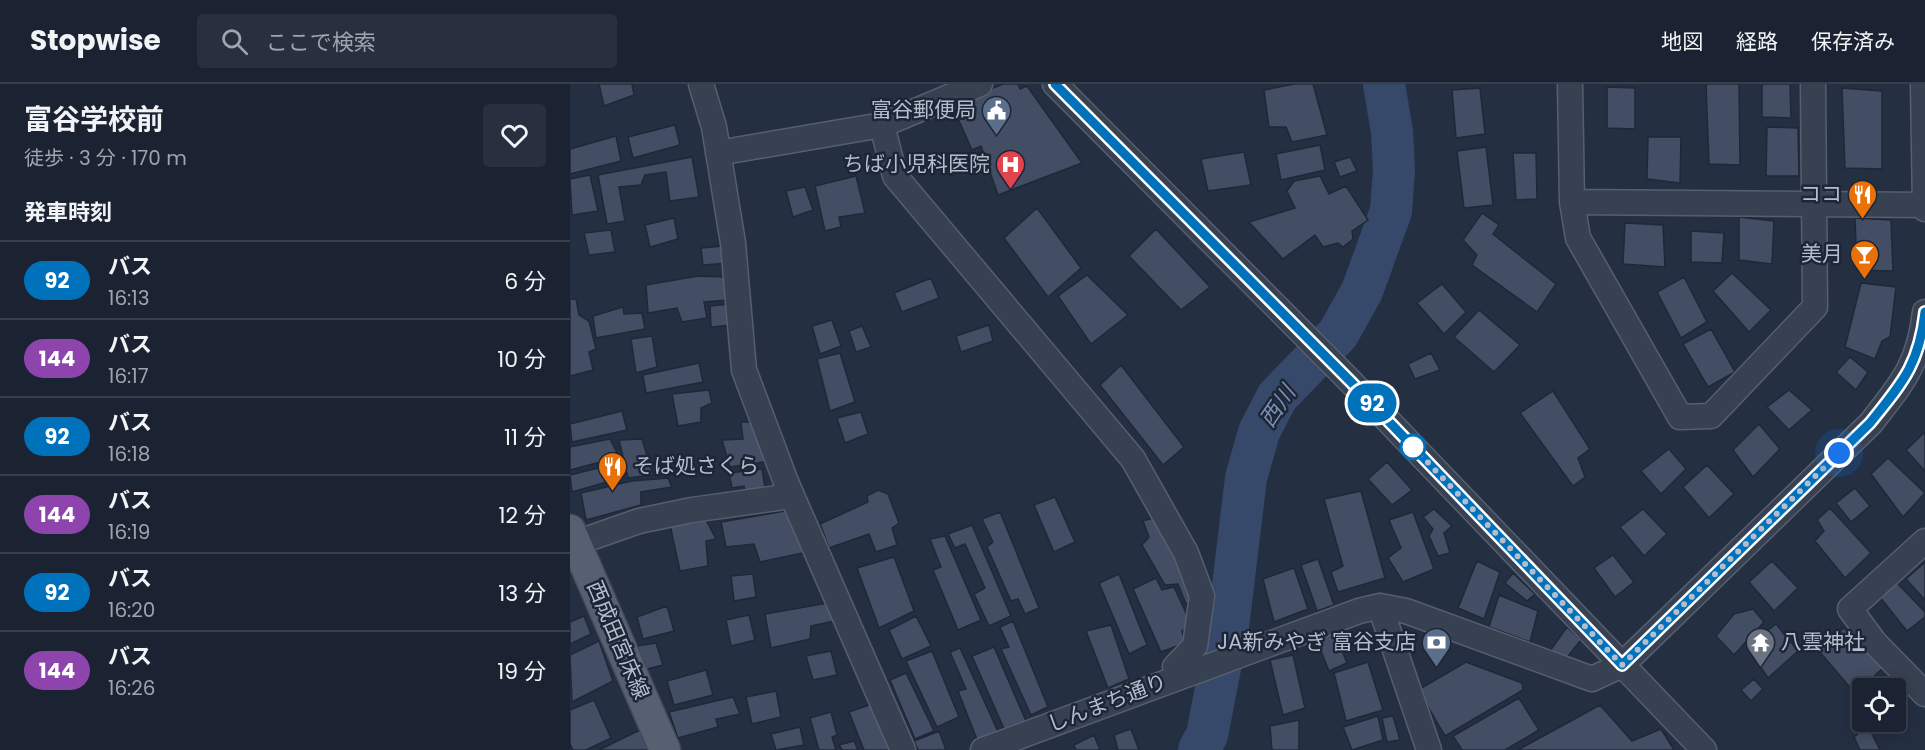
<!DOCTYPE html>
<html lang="ja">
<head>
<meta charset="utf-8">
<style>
	:root { --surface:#1b2332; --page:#282f3e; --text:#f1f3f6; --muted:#a0a4ac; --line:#39404d }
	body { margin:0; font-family:Poppins,"Noto Sans JP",sans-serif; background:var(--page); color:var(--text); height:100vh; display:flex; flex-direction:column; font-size:22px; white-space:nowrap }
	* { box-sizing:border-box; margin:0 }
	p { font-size:20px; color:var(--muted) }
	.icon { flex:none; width:33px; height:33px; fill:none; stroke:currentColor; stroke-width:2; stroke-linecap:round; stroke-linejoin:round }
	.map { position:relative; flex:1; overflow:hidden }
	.panel { display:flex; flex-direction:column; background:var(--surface); width:570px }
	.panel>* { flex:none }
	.badge { padding:0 12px; border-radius:20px; font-size:21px; line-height:39px }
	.controls { position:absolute; left:1282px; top:594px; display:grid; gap:12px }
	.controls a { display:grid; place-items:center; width:54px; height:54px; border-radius:6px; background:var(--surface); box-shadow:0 3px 15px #0003,0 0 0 2px var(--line); font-size:30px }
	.you { position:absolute; width:30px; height:30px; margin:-15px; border:4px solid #fff; border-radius:50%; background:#1a73e8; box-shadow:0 0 0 9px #1a73e833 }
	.map>.badge { position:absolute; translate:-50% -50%; box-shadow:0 0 0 3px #fff }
	h2 { padding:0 24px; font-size:22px; line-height:54px }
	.round { display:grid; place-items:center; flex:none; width:63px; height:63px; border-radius:6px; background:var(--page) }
	.head { display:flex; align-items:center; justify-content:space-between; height:102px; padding:0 24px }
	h1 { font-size:28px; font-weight:700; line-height:45px }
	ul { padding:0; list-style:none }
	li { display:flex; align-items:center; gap:18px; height:78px; padding:0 24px; border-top:2px solid var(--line) }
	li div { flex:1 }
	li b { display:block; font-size:22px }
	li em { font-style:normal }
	li .badge { min-width:66px; font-weight:700; text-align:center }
	header { display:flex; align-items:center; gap:36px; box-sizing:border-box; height:84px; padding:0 30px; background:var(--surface); border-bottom:2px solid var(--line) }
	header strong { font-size:28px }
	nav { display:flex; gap:33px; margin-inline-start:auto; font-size:21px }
	.search { width:420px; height:54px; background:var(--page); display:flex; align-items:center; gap:15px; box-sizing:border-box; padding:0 21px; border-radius:6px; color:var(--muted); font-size:22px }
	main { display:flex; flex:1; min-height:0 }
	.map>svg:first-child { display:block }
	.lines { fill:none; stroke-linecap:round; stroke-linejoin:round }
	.river { stroke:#37496a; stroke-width:42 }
	.building { fill:#434e64; stroke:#1f2839; stroke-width:1.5 }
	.minor-casing { stroke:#565f6f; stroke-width:27 }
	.major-casing { stroke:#424a5b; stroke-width:33 }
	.minor { stroke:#384151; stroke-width:24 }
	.major { stroke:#566071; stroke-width:30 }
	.line-casing { stroke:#fff; stroke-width:14 }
	.line { stroke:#0072bc; stroke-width:9 }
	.walk { stroke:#b5bccc; stroke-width:6; stroke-dasharray:0 10.8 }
	.stop-dot { fill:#fff; stroke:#0072bc; stroke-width:3 }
	.labels { text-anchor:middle; stroke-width:5; stroke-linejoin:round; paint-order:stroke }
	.poi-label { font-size:21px; fill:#b5bccc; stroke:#1d2637; text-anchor:end }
	.street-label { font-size:21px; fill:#b5bccc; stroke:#1d2637 }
	.water-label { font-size:22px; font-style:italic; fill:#7c8fb4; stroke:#1d2637 }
</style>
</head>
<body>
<header>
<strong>Stopwise</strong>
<div class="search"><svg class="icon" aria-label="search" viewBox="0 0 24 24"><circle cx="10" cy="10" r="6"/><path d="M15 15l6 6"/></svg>ここで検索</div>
<nav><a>地図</a><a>経路</a><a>保存済み</a></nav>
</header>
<main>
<section class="panel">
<div class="head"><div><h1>富谷学校前</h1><p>徒歩 · 3 分 · 170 m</p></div><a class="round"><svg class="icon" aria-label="heart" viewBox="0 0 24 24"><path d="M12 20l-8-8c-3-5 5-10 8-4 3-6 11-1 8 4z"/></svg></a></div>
<h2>発車時刻</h2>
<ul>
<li><span class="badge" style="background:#0072bc;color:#fff">92</span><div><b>バス</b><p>16:13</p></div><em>6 分</em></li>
<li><span class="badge" style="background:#8e44ad;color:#fff">144</span><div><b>バス</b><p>16:17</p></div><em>10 分</em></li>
<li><span class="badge" style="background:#0072bc;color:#fff">92</span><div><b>バス</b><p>16:18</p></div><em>11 分</em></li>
<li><span class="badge" style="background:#8e44ad;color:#fff">144</span><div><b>バス</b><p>16:19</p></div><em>12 分</em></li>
<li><span class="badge" style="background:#0072bc;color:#fff">92</span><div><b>バス</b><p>16:20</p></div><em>13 分</em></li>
<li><span class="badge" style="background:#8e44ad;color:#fff">144</span><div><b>バス</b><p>16:26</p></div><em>19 分</em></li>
</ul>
</section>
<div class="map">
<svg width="1355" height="666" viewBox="0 0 1355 666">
	<rect width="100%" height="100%" fill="#242f42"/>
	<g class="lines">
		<path class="river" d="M 629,666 L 637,651 L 658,543 L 676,394 L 689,348 L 707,313 L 768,250 L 792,207 L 821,127 L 824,86 L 822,48 L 814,0"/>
	</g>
	<path class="building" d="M 29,0 L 62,0 L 64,11 L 34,22 Z
		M 433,0 L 448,0 L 450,5 L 457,2 L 512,79 L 428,111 L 411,62 L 402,66 L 382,21 Z
		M 724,0 L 743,0 L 757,51 L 722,58 L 716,43 L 699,43 L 694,6 Z
		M 1136,0 L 1169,0 L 1170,81 L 1139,80 Z
		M 1192,0 L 1220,0 L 1221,34 L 1192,33 Z
		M 1037,3 L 1065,4 L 1065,45 L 1037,44 Z
		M 910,4 L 915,50 L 886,54 L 882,6 Z
		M 1272,4 L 1312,7 L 1312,85 L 1275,84 Z
		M 105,41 L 110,61 L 63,74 L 58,53 Z
		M 1197,43 L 1228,44 L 1229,92 L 1196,92 Z
		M 46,52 L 51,77 L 0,90 L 0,65 Z
		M 1078,53 L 1111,53 L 1110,99 L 1077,95 Z
		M 750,61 L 755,86 L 711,96 L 706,70 Z
		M 916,63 L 923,121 L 894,124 L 887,67 Z
		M 674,68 L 681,101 L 638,107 L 631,75 Z
		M 943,69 L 966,69 L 967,115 L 946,116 Z
		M 122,73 L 129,113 L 100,117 L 96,88 L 75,91 L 71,101 L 49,103 L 55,137 L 37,140 L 28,91 Z
		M 780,73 L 787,87 L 770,93 L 764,78 Z
		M 20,91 L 28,127 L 2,131 L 0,95 Z
		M 286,92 L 295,129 L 269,133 L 271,143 L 255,147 L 245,102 Z
		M 750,92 L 759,110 L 776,102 L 798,136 L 782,147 L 783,155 L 773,163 L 768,159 L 753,163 L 745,151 L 713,175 L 679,138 L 725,124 L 717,107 L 724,97 Z
		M 235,103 L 243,126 L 223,133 L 216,107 Z
		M 467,124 L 511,184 L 478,213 L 434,154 Z
		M 912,129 L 929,141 L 923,150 L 986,200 L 967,228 L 902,181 L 907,171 L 893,156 Z
		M 1169,133 L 1204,137 L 1202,180 L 1169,176 Z
		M 104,134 L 108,155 L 80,163 L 75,141 Z
		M 1285,134 L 1321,136 L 1323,187 L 1287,186 Z
		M 1055,139 L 1093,141 L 1095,183 L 1053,180 Z
		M 586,145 L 640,203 L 611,226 L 559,172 Z
		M 41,146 L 45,168 L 19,171 L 14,149 Z
		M 1121,147 L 1154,149 L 1152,179 L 1121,178 Z
		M 154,162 L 159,179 L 133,181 L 131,164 Z
		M 1162,189 L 1201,226 L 1179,248 L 1143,207 Z
		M 517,191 L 558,231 L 521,260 L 488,212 Z
		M 128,192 L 154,193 L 158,216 L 134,218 L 137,234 L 112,238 L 107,224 L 78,229 L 76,201 Z
		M 1114,193 L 1137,238 L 1111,254 L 1087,208 Z
		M 361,194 L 369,214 L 332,228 L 324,209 Z
		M 1291,199 L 1326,203 L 1320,253 L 1312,257 L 1305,275 L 1275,263 Z
		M 872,200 L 896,228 L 874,250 L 847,219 Z
		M 0,215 L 6,215 L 9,231 L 19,237 L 26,265 L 19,268 L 23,286 L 0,292 Z
		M 159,220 L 163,241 L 141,243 L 140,222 Z
		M 53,223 L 54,230 L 72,229 L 75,245 L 26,254 L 23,232 Z
		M 909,226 L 950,261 L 924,288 L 884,253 Z
		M 262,236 L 271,262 L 250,270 L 242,242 Z
		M 419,241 L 423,257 L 391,268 L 386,252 Z
		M 292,242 L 301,263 L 286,268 L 279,247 Z
		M 1141,245 L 1165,288 L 1138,303 L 1113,260 Z
		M 82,252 L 87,283 L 66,289 L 61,255 Z
		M 270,269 L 285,318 L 260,327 L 247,275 Z
		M 861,269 L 870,286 L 845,295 L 838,280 Z
		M 1280,273 L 1298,288 L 1286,306 L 1266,288 Z
		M 129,279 L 133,298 L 76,309 L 73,291 Z
		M 551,281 L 614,363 L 593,381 L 530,301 Z
		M 139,306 L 142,319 L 131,324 L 131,338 L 108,342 L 102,310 Z
		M 1219,306 L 1242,326 L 1219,346 L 1197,323 Z
		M 983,307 L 1020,365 L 1008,374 L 1015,393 L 1003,402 L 950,329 Z
		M 52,327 L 57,346 L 2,358 L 0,340 Z
		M 291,328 L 298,350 L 275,359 L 267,334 Z
		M 171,338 L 189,338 L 200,377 L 160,383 L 152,356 L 173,355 Z
		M 1189,340 L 1210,365 L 1183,393 L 1163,366 Z
		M 1355,348 L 1355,387 L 1336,366 Z
		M 40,355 L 49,373 L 0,386 L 0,363 Z
		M 72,355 L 83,391 L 58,394 L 49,356 Z
		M 1099,365 L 1116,385 L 1091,410 L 1071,387 Z
		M 1318,374 L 1355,409 L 1333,433 L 1301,390 Z
		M 817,378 L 842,406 L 822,421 L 798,395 Z
		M 48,379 L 51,394 L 2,408 L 0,391 Z
		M 1137,381 L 1164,410 L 1139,434 L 1113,403 Z
		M 192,385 L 195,403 L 175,407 L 174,402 L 162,404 L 159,389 Z
		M 98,394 L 102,403 L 71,408 L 71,421 L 16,436 L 11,409 L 62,397 Z
		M 1285,404 L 1300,422 L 1281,438 L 1266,419 Z
		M 308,406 L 318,410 L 329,439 L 322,444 L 327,461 L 306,468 L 299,450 L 259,464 L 250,440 L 298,418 L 297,412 Z
		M 791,407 L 815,494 L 768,508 L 761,488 L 773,482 L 754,415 Z
		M 485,413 L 505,458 L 484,468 L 464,421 Z
		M 1260,424 L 1301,469 L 1275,494 L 1245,457 L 1254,447 L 1247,436 Z
		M 864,425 L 882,442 L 874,449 L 880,469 L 868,472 L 859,452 L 863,445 L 853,433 Z
		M 1073,425 L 1097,450 L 1074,472 L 1050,443 Z
		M 221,426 L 233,469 L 190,478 L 184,460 L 156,463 L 151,438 Z
		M 430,428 L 469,524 L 455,530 L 448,515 L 441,517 L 417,463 L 423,458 L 412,435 Z
		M 843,428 L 864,485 L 833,498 L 818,474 L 831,464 L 819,436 Z
		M 134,432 L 146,455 L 136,457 L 138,482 L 110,487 L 100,441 Z
		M 589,432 L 627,515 L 616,520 L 608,500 L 595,501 L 572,461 L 579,453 L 573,437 Z
		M 402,441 L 441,532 L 419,542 L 404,510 L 415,504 L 395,460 L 385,464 L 378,450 Z
		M 375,452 L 411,536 L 388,546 L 363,486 L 371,483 L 360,455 Z
		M 1043,471 L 1064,498 L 1045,513 L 1024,484 Z
		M 324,473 L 344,527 L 309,544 L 287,484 Z
		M 748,475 L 764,521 L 747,527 L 731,481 Z
		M 907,477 L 930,488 L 914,535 L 888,524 Z
		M 1202,477 L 1228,504 L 1204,527 L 1179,498 Z
		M 1355,478 L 1355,516 L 1336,495 Z
		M 724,484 L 738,525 L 704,538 L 693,495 Z
		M 943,489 L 965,510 L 957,517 L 935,499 Z
		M 183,490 L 186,513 L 164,517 L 161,492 Z
		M 549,490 L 577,561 L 559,570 L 529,499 Z
		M 586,494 L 592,506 L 604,503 L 622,542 L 612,547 L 615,559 L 591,568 L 563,505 Z
		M 1326,498 L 1355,528 L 1355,533 L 1337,547 L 1309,512 Z
		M 929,511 L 968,527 L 960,558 L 919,543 Z
		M 258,519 L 264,537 L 241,542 L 240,555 L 201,564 L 195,530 Z
		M 97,522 L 104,547 L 73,555 L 67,533 Z
		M 1183,525 L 1194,538 L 1164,571 L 1146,552 L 1164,530 Z
		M 179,531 L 185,556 L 161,562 L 156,536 Z
		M 14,532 L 21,550 L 0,560 L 0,538 Z
		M 346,532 L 361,562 L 332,575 L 319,546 Z
		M 443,537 L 478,623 L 461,631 L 431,565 L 439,563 L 430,543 Z
		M 1206,540 L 1228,567 L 1198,594 L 1177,563 Z
		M 541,541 L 559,595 L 538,604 L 516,547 Z
		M 997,543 L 1011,556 L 994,577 L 980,567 Z
		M 1274,544 L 1313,584 L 1285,609 L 1248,566 Z
		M 763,545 L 777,579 L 759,587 L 745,552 Z
		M 29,557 L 43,597 L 2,618 L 0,571 Z
		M 86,559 L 93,581 L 73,586 L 67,562 Z
		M 424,563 L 456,637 L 435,647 L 402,572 Z
		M 390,564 L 430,652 L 408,658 L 388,607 L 396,605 L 380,568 Z
		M 261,567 L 267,591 L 243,596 L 236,572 Z
		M 362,567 L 389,633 L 367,643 L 336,577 Z
		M 723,571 L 735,624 L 713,631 L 700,576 Z
		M 798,578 L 813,626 L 776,637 L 764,589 Z
		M 896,578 L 952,599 L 953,606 L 875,652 L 848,606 Z
		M 136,586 L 143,611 L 104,621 L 97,597 Z
		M 336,589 L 364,647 L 345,655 L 320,596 Z
		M 1184,595 L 1193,605 L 1181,617 L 1171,606 Z
		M 206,607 L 211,633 L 182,640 L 176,613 Z
		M 163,613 L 170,630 L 146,635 L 148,643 L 108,654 L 99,628 Z
		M 949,614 L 969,646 L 935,666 L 892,666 L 883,652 Z
		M 24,616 L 41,654 L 16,666 L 3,666 L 0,660 L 0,626 Z
		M 302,620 L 321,666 L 294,666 L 279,628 Z
		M 1030,621 L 1062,657 L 1091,645 L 1104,666 L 948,666 Z
		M 261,628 L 267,651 L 262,653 L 266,666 L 249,666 L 240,634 Z
		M 808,632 L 813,656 L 782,666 L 773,643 Z
		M 823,632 L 830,656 L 817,658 L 812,634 Z
		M 729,636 L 729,666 L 702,666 L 700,642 Z
		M 1298,642 L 1310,666 L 1290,666 L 1284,653 Z
		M 230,643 L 234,661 L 206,666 L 201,650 Z
		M 561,645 L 569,666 L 548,666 L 544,651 Z
		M 70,646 L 78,665 L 76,666 L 29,666 Z
		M 369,647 L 376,666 L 348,666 L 344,657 Z
		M 524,651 L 530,666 L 506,666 L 504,661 Z
		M 284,657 L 288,666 L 272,666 L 269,661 Z"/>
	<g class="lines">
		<defs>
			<path id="minor" d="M 131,0 L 144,43 L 163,159 L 174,286 L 216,398 L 333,666
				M 485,0 L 781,298 L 1134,666
				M 1000,0 L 1002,118 L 1355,121
				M 1353,0 L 1355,125
				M 312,41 L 325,92 L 563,375 L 616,469 L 632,512 L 625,562 L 605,583 L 607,593
				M 148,69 L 312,41 L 410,0
				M 1002,118 L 1008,154 L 1110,333 L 1141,332 L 1245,223 L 1243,0
				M 1355,457 L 1280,525 L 1305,559 L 1355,610
				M 6,459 L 69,437 L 122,426 L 222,412
				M 810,522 L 859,666
				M 413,666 L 789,527 L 810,522 L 836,527 L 1022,595 L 1052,581 L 1301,339 C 1332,299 1349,281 1355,228"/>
			<path id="major" d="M 0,446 L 95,666"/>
		</defs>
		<use href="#minor" class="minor-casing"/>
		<use href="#major" class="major-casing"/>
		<use href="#minor" class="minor"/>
		<use href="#major" class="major"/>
	</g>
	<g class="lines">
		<defs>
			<path id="line" d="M 485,0 L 781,298 L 1052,581 L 1300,339 C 1332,299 1349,281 1355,228"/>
		</defs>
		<use href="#line" class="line-casing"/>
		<use href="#line" class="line"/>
		<path class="walk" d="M 843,363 L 1052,581 L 1269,369"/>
	</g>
	<defs>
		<symbol id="civic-pin" viewBox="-11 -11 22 30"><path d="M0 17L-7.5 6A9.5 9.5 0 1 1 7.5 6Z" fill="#5c6f8a" stroke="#1d2637"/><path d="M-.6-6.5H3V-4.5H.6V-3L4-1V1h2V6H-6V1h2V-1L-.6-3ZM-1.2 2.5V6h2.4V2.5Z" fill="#fff"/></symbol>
		<symbol id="hospital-pin" viewBox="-11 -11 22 30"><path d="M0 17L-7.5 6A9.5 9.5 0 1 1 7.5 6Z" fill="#e0444e" stroke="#1d2637"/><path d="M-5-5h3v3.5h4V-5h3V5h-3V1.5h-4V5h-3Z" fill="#fff"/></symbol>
		<symbol id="restaurant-pin" viewBox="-11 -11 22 30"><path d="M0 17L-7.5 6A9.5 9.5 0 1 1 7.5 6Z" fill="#e8710a" stroke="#1d2637"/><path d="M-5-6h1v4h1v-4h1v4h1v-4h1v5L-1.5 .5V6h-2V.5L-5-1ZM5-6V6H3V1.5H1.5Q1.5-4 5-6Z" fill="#fff"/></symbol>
		<symbol id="bar-pin" viewBox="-11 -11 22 30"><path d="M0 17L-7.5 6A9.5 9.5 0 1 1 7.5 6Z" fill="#e8710a" stroke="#1d2637"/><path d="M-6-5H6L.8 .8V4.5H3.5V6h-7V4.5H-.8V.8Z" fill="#fff"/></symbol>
		<symbol id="bank-pin" viewBox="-11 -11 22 30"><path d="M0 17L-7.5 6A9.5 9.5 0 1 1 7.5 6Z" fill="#5c6f8a" stroke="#1d2637"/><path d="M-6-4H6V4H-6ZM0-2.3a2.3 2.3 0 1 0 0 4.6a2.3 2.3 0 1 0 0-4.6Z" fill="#fff"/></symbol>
		<symbol id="temple-pin" viewBox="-11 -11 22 30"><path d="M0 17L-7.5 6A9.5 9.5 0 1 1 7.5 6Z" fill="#6b7280" stroke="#1d2637"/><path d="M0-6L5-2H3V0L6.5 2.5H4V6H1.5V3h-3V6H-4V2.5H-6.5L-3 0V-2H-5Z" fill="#fff"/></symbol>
	</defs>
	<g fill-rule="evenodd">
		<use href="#civic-pin" x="410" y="10" width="33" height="45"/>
		<use href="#hospital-pin" x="424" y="64" width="33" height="45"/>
		<use href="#restaurant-pin" x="1276" y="94" width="33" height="45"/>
		<use href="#bar-pin" x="1278" y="154" width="33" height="45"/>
		<use href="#restaurant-pin" x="26" y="366" width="33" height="45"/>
		<use href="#bank-pin" x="850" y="542" width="33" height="45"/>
		<use href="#temple-pin" x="1174" y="542" width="33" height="45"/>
	</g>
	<circle class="stop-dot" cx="843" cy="363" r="12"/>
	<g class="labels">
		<g class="poi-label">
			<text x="406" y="33">富谷郵便局</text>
			<text x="420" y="87">ちば小児科医院</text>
			<text x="1272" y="117">ココ</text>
			<text x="1273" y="177">美月</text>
			<text x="63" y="389" text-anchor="start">そば処さくら</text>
			<text x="846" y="565">JA新みやぎ 富谷支店</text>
			<text x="1211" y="565" text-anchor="start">八雲神社</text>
		</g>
		<g class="street-label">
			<text transform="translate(48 556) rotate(67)" y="7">西成田宮床線</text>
			<text transform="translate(537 619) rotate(-21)" y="7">しんまち通り</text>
		</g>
		<g class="water-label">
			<text transform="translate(707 322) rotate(-56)" y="8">西川</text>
		</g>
	</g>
</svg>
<div class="controls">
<a><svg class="icon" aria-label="locate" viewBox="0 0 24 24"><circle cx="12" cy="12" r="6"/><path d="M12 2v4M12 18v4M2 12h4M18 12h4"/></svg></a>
</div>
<div class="you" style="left:1269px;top:369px"></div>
<b class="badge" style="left:802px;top:319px;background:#0072bc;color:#fff">92</b>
</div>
</main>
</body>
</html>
